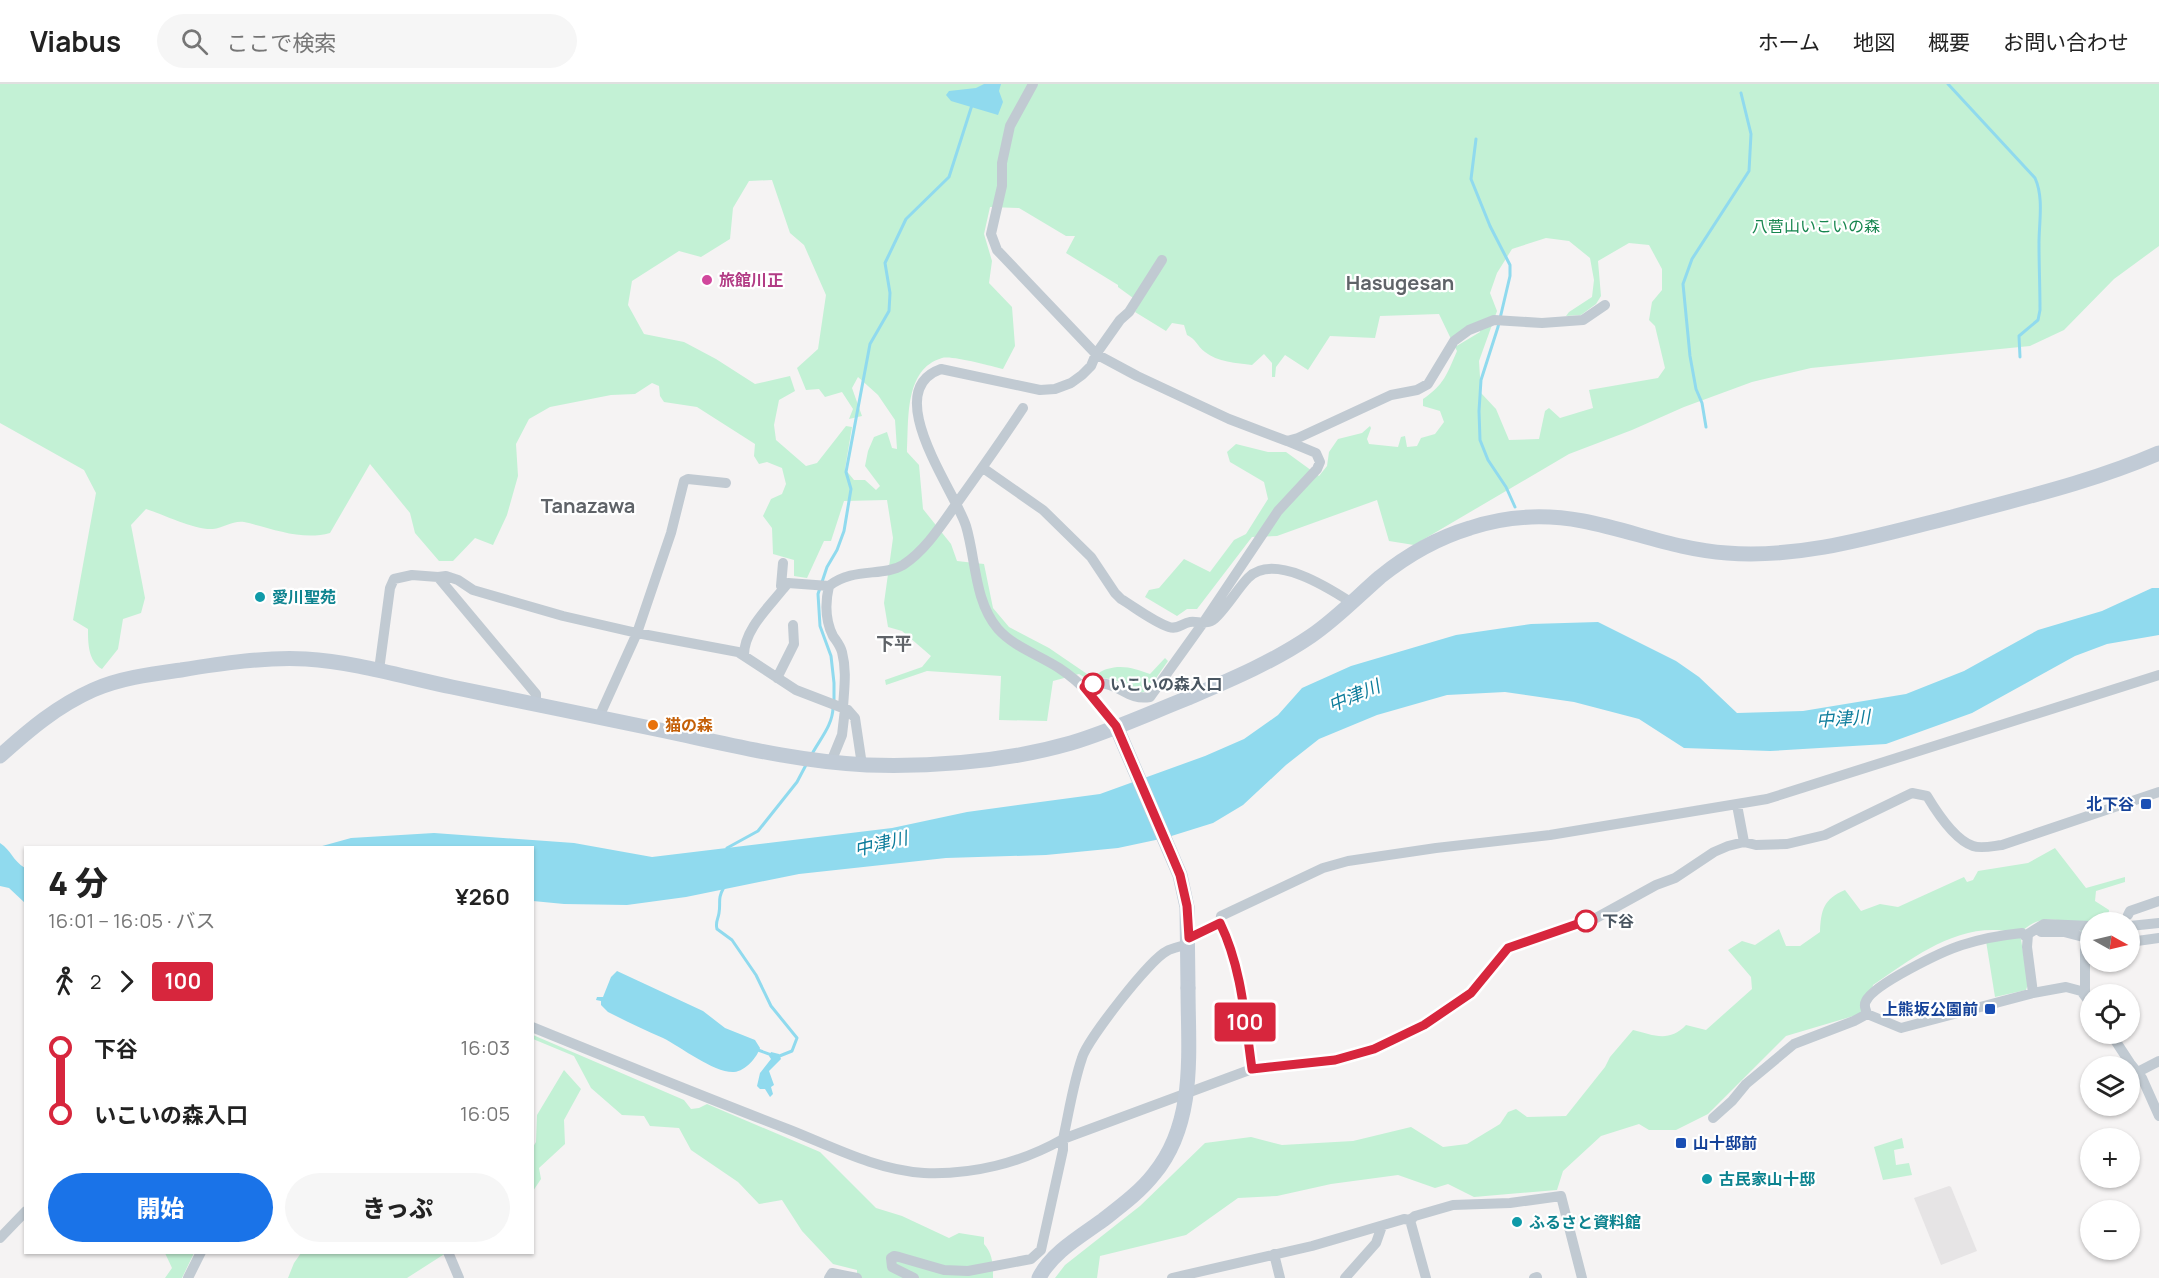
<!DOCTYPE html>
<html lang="ja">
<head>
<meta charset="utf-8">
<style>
	:root { --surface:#fff; --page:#f6f6f6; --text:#222; --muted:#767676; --line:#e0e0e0; --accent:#1a73e8 }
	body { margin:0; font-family:Manrope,"Noto Sans JP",sans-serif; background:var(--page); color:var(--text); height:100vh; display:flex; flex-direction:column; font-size:22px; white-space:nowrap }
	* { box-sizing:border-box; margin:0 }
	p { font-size:20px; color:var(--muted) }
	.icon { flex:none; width:33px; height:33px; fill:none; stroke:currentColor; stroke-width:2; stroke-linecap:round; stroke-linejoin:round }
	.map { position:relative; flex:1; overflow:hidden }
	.side { position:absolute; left:24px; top:762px; width:510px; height:408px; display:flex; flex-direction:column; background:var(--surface); border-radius:0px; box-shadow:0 2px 4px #0004 }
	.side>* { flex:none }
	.badge { padding:0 12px; border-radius:4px; font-size:21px; line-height:39px }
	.needle { width:39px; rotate:98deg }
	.controls { position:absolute; left:2080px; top:828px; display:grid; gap:12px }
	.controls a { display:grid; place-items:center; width:60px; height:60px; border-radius:50%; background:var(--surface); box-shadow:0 2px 4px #0004; font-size:30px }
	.map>.badge { position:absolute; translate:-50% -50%; box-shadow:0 0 0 3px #fff }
	.legs { display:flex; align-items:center; gap:9px; height:66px; padding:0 24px; font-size:20px }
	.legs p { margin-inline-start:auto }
	.head { display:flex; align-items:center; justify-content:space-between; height:102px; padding:0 24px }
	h1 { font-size:33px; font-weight:800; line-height:45px }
	.cta { display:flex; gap:12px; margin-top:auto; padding:12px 24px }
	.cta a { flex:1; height:69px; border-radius:36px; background:var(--accent); color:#fff; font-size:24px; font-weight:800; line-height:69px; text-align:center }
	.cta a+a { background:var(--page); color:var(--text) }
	ul { padding:0 24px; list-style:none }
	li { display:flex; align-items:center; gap:21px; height:66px; font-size:22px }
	li i { display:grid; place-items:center; width:9px; height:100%; margin:0 8px; background:currentColor }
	li i::after { content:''; width:15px; height:15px; margin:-8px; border:4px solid; border-radius:50%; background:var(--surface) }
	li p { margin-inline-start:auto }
	li:first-child i { background:linear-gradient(#0000 50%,currentColor 0) }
	li:last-child i { background:linear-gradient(currentColor 50%,#0000 0) }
	header { display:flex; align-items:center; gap:36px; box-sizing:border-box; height:84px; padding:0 30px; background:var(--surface); border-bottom:2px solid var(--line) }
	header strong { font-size:28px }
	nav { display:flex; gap:33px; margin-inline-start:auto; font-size:21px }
	.search { width:420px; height:54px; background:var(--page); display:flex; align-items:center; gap:15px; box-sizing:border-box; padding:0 21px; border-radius:33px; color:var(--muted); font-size:22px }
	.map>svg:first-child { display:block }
	.education { fill:#e6e4e5 }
	.green { fill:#c3f1d5; fill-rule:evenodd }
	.water { fill:#90daee }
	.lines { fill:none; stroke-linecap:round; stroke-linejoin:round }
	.stream { stroke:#90daee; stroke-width:3 }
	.street { stroke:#c1cad2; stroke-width:10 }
	.secondary { stroke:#c1cbd6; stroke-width:15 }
	.secondary-bridge { stroke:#c1cbd6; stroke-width:15 }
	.line-1-casing { stroke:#fff; stroke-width:14 }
	.line-1 { stroke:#d7263d; stroke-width:9 }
	.hotel-dot { fill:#d1479c; stroke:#fff; stroke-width:2 }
	.culture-dot { fill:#0f9aa8; stroke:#fff; stroke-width:2 }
	.stop-1-dot { fill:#fff; stroke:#d7263d; stroke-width:3 }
	.food-dot { fill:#e8710a; stroke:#fff; stroke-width:2 }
	.transit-dot { fill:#1a4fb4; stroke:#fff; stroke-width:2 }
	.labels { text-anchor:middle; stroke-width:4.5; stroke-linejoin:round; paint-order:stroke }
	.park-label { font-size:16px; fill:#17864f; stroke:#fff }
	.hotel-label { font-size:16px; font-weight:bold; fill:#b23c85; stroke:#fff; text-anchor:start }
	.culture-label { font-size:16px; font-weight:bold; fill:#0d838f; stroke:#fff; text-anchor:start }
	.stop-label { font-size:16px; font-weight:bold; fill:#4a5661; stroke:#fff; text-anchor:start }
	.food-label { font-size:16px; font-weight:bold; fill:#c56008; stroke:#fff; text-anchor:start }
	.transit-label { font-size:16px; font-weight:bold; fill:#164399; stroke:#fff; text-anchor:end }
	.neighbourhood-label { font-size:18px; font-weight:bold; fill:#5f6368; stroke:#fff }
	.water-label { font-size:18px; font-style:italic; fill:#0c7c9b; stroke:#fff }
	.quarter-label { font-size:20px; font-weight:bold; fill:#5f6368; stroke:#fff }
</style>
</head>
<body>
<header>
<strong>Viabus</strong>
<div class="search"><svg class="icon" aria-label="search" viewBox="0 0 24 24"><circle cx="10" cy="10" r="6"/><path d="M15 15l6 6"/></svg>ここで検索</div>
<nav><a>ホーム</a><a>地図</a><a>概要</a><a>お問い合わせ</a></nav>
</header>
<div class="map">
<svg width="2159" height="1194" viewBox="0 0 2159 1194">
	<rect width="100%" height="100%" fill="#f5f3f3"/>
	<path class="education" d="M 1949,1102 L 1951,1103 L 1977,1167 L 1941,1181 L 1914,1114 Z"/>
	<path class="green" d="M 0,0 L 2159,0 L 2159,162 L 2114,195 L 2064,246 L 2030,262 L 1811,284 L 1752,298 L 1684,323 L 1632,346 L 1569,370 L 1414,461 L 1389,457 L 1377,416 L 1277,452 L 1252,453 L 1197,525 L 1187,525 L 1177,532 L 1145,513 L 1149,506 L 1159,504 L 1184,475 L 1210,488 L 1234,456 L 1246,450 L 1268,415 L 1264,398 L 1230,378 L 1227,368 L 1236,360 L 1268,368 L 1286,368 L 1319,392 L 1327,382 L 1329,368 L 1338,355 L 1362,349 L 1370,342 L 1371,344 L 1367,355 L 1369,360 L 1398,363 L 1401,353 L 1405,352 L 1407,363 L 1417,362 L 1421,354 L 1435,350 L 1444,338 L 1440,327 L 1423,322 L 1423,315 C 1444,301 1447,290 1457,267 L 1455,263 L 1480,248 L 1478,239 L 1451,255 L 1439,230 L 1380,232 L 1375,254 L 1330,252 L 1308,286 L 1285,271 L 1276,283 L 1275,293 L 1272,293 L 1272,279 L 1264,270 L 1252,281 C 1237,279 1217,278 1205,268 C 1197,262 1196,255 1187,251 L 1184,241 L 1172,239 L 1166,247 L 1135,228 L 1140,219 L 1118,203 L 1118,201 L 1066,169 L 1075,152 L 1066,152 L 1019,124 L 990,123 L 984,150 L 992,177 L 989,199 L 1012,223 L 1015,262 L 1003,285 C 991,282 951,271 942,274 C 904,285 909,336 907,368 L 919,381 L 923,425 L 951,460 L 957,477 L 984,480 L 993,524 L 1009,543 L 1049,564 L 1090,592 C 1098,591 1100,587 1107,585 C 1123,580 1136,585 1150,590 L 1165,574 L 1168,577 L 1147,607 L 1140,609 C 1128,602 1117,595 1103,594 C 1091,593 1091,598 1079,590 L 1053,597 L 1047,637 L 999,636 L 1001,592 L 927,587 L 886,601 L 885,596 L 922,583 L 931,572 L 902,547 L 888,543 L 884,519 L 893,454 L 887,416 L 844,417 L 831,457 L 824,457 L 807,494 L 794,492 L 794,476 L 773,470 L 772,444 L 763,432 L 771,415 L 782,410 L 786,400 L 782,384 L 767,378 L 759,380 L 754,372 L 755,360 L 697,323 L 664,318 L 660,312 L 659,302 L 652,299 L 635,310 L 611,311 L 550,323 L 529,335 L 516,360 L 518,392 L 507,431 L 493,461 L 475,454 L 453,477 L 439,477 L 415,449 L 410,429 L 370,380 L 330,449 C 301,457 272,444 244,438 C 234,436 223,444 213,445 C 194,446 165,431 146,425 L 131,441 L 145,514 L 141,529 L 123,535 L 118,565 L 102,585 C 88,577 88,559 88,545 L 73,536 L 96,409 L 84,386 L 0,339 ZM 772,96 L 790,149 L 804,161 L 826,211 L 818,265 L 797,284 L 806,306 L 819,305 L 825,313 L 842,308 L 853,325 L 849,335 L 862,332 L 852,304 L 858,293 L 878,311 L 895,336 L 897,365 L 892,364 L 887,348 L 874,353 L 868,367 L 865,382 L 880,402 L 876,406 L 865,396 L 854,396 L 845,385 L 852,343 L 846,342 L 817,379 L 806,382 L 776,356 L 774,341 L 779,316 L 795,307 L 790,292 L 755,300 L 716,275 L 684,258 L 644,250 L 628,221 L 632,197 L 679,167 L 701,173 L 730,155 L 733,124 L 749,97 ZM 1546,154 L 1569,157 L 1590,174 L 1594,196 L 1592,213 L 1569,228 L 1566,232 L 1581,231 L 1596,220 L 1601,212 L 1598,177 L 1629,159 L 1649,161 L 1662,185 L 1662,206 L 1652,218 L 1649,236 L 1655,242 L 1665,284 L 1658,294 L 1589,306 L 1593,324 L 1560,334 L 1549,324 L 1545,327 L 1539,355 L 1509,356 L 1496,325 L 1481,309 L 1479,277 L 1497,227 L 1490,209 L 1497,189 L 1512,165 Z
		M 2055,764 L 2086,804 L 2125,793 L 2125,798 L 2096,807 L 2095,817 L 2109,826 L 2108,838 L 2087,837 L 2091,844 L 2091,851 L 2083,850 L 2074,838 C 2050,835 2038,831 2019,850 C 2013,846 2004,847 1997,846 C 1950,844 1910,876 1873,901 L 1867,928 L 1786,952 L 1708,1030 L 1676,1046 L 1649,1046 L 1639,1040 L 1601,1052 L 1563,1087 L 1557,1106 L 1474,1113 L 1448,1100 L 1435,1104 L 1398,1091 L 1331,1100 L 1277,1112 L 1238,1114 L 1186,1151 L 1100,1172 L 1097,1194 L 1055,1194 L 1065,1181 L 1140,1122 L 1205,1059 L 1251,1053 L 1282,1061 L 1353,1057 L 1411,1043 L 1443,1063 L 1467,1060 L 1500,1040 L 1508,1028 L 1516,1025 L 1527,1033 L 1566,1032 L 1605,983 L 1610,973 L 1633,946 C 1653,951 1669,959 1686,941 L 1706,946 L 1752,905 L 1751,893 L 1728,866 L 1742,857 L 1755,861 L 1779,845 L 1786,862 L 1800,862 L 1820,848 C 1821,827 1823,815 1845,806 L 1861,827 L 1880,820 L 1898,823 L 1964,793 L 1967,798 L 1973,796 L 1978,787 L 2028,779 Z
		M 2017,851 L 2021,855 L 2028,900 L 2026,906 L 1995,913 L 1986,857 Z
		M 533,951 L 684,1016 L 691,1025 L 699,1024 L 707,1020 L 820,1068 L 876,1124 L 902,1132 L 949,1154 L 959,1149 L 984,1153 L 984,1160 C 993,1170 993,1181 993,1194 L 857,1194 L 857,1186 L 833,1180 L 802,1147 L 782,1116 L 759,1120 L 738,1098 L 691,1066 L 679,1044 L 650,1042 L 644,1032 L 622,1031 L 591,1004 L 574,972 L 533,955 Z
		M 564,986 L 581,1005 L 564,1036 L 565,1060 L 539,1084 L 541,1095 L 533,1107 L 533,1063 L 536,1058 L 537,1031 Z
		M 1902,1054 L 1904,1064 L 1894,1066 L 1896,1081 L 1909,1079 L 1912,1091 L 1883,1096 L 1874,1063 Z
		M 165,1169 L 194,1169 L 182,1194 L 165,1194 L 172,1184 Z
		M 301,1169 L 446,1169 L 407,1194 L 288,1194 L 294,1179 Z"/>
	<path class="water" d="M 984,0 L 1001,0 L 999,7 L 1003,18 L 998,31 L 951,17 L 946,11 L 949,7 L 976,4 Z
		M 2152,504 L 2159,504 L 2159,551 L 2107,560 L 2075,572 L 1972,629 L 1886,660 L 1770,667 L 1684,664 L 1639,635 L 1574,618 L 1505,608 L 1447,611 L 1377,631 L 1319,655 L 1286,681 L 1243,721 L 1213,739 L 1165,754 L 1118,764 L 1046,771 L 946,774 L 799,790 L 686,813 L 627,821 L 564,820 L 533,817 L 532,764 L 315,764 L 351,754 L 434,749 L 574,759 L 652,773 L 892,744 L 967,728 L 1100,710 L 1205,672 L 1244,655 L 1278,631 L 1302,604 L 1351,582 L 1456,551 L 1531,540 L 1598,538 L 1676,577 L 1699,593 L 1737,629 L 1803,627 L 1906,610 L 1964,587 L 2038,546 L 2102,527 Z
		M 0,759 C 12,767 12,776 25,784 L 25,819 L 9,804 L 0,802 Z
		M 617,887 L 703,927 L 725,944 L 755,956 L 760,964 C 757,973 746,987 734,988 C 714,989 681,963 663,954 C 644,946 626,937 608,928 L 601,921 L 601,917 L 596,916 L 597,913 L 603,913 L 611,893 Z
		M 771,968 L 779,970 L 781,975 L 769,987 L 774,1001 L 771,1003 L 773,1010 L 770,1013 L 765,1005 L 760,1005 L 757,1002 L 760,989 L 771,975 L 769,972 Z"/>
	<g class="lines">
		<path class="stream" d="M 1948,0 L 2035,94 C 2044,114 2039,138 2039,159 C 2039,181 2040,204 2040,226 L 2038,236 L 2019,252 L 2020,273
			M 1476,55 L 1471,95 L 1490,142 L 1510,181 L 1510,192 L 1498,243 L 1481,296 L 1479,327 L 1480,356 L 1488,376 L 1506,403 L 1515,423
			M 1706,343 L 1702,319 L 1696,305 L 1690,272 L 1683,200 L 1692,175 L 1749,87 L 1751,50 L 1741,9
			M 834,616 L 834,599 L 831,572 L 820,542 L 818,510 L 827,483 L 837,466 L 844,447 L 851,405 L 846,388 L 870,260 L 889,227 L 890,209 L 885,179 L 906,135 L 949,93 L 972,21
			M 812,670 C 820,655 833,641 833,623
			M 727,764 L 758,747 L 797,698 L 807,679
			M 724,803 C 717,816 721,817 719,829 C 718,836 715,838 717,845 L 732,856 L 756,891 L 771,922 L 797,954 L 792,967 L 777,973 L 758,966"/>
		<path class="street" d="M 1033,0 L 1010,42 L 1002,79 L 1002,102 L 991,150 L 997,166 L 1096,270 L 1137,292 L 1229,335 L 1287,357 L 1298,354 L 1391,311 L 1417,306 L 1428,300 L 1454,257 L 1469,246 L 1494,236 L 1542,239 L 1583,236 L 1605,221
			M 983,384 L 1043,426 L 1091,473 L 1115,509 L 1121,515 C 1136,524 1152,537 1169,543 C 1178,546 1182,539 1190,538 C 1198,537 1205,541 1213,536 C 1223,529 1238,504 1248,494 C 1273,468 1329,504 1352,519
			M 726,399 L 688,395 L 684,397 L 671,449 L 637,549 L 738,568 L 796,606 L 848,626 L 855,634 L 862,681
			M 438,493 L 536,610 L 536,620
			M 829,502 C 853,483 883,493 903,481 C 926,466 942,440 957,419 C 980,387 1002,356 1023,324
			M 783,505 L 788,499 L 829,502 C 825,519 825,536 833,552 C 837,558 840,561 842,568 C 847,587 844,605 843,624
			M 744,571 C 744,546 768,524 783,505 L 781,502 L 783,479
			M 379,586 L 390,504 L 394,495 L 412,491 L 438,493 L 446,492 L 458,496 L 473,506 L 563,532 L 637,549 L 599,633
			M 777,594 L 794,560 L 793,541
			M 1084,603 C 1089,602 1094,599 1099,599 C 1119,599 1128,617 1150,613 L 1203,539 L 1278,427 L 1317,385 L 1320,378 L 1316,369 L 1287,357
			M 1116,642 C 1099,619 1082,599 1059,584 C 1039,571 1014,563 998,545 C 974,517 976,475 966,442 C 955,407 879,307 941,285 L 1040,306 L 1055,305 L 1071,299 L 1082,291 L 1091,282 L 1096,270 L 1120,236 L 1129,228 L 1162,176
			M 831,678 L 842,651 L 845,625
			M 1737,721 L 1744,758
			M 2128,831 L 2130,827 L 2159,817
			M 1220,839 L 1221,832 L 1323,784 L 1348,777 L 1436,764 L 1550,751 L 1767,715 L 2159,591
			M 2130,842 L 2159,839
			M 2041,848 L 2064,848 L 2091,855
			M 2130,858 L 2159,854
			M 2033,909 L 2027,863 L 2028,850 L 2044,840 L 2091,842
			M 2085,912 L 2085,853
			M 1867,930 C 1866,925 1863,922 1866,917 C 1874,900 1943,867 1962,861 C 1981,855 2002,851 2022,849 L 2027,854
			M 532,943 C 618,978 704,1013 790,1046 C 833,1063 876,1086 924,1089 C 972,1091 1021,1079 1063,1055 L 1252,985
			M 2111,950 L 2130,979 L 2142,994 L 2159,1032
			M 2130,992 L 2159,977
			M 1713,1034 L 1732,1017 L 1746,1000 L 1794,960 L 1854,937 L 1867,930 L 1901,944 L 2033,909 L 2066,903 L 2081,907 L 2091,920
			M 1410,1136 L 1415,1132 L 1453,1121 L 1510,1119 L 1561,1112 L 1582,1194
			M 0,1154 L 26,1127
			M 448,1168 L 459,1194
			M 1274,1170 L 1280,1194
			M 188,1194 L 201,1168
			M 829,1194 L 832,1189 L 857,1194
			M 914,1194 L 892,1183 L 891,1174 L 894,1172 L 899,1173 L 944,1186 L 968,1187 L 1031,1175 L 1041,1166 L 1063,1066 L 1063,1055 C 1069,1028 1073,1000 1082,974 C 1087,956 1150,875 1167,867 C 1172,864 1179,863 1185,861 L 1189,854 L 1220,839 C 1243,883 1245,936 1252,985 L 1336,976 L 1374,965 L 1424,941 L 1471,909 L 1508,864 L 1596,834 L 1656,801 L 1675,794 L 1714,768 L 1728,762 L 1744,758 L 1756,761 L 1787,760 L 1825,751 L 1912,709 L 1927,712 C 1936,727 1955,756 1973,762 C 1981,765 1993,762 2002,761 L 2159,708
			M 1172,1194 L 1312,1162 L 1404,1135 L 1410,1136 L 1426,1194
			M 1345,1194 L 1376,1159 L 1382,1142
			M 1534,1194 L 1537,1193"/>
		<path class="secondary" d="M 1116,642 L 1180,791 L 1187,823 L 1188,904
			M 0,672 C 29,646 57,622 93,606 C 120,594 152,590 181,586 C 223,579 264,573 306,575 C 356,578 404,593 452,603 C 523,618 594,632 665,647 C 731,661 799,678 867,681 C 936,683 1005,678 1071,659 C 1111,647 1150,629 1188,614 C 1230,596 1273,578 1311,552 C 1336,535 1357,513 1380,493 C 1406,472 1437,454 1470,444 C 1506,432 1545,430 1583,437 C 1631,446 1677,466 1727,469 C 1803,475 1879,451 1952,433 C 2022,414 2092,398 2159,369"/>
		<path class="secondary-bridge" d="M 1039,1194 C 1051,1169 1081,1152 1103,1136 C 1121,1122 1140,1108 1154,1090 C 1197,1038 1188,966 1188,904"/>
	</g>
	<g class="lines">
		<defs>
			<path id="line-1" d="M 1093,600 L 1084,603 L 1116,642 L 1172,772 L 1180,791 L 1187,822 L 1189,854 L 1220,839 C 1242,884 1245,936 1252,985 L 1335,976 L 1374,965 L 1424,941 L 1471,909 L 1508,864 L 1586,837"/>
		</defs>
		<use href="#line-1" class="line-1-casing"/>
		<use href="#line-1" class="line-1"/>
	</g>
	<circle class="hotel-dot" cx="707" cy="196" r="6"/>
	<g class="culture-dot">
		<circle cx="260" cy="513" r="6"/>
		<circle cx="1707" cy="1095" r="6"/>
		<circle cx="1517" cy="1138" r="6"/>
	</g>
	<g class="stop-1-dot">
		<circle cx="1093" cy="600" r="10"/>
		<circle cx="1586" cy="837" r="10"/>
	</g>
	<circle class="food-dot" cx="653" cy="641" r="6"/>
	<g class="transit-dot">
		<rect x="2140" y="714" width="12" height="12" rx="3"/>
		<rect x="1984" y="919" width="12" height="12" rx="3"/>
		<rect x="1675" y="1053" width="12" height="12" rx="3"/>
	</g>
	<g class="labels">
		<g class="park-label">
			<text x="1816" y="148">八菅山いこいの森</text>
		</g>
		<g class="hotel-label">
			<text x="719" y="202">旅館川正</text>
		</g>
		<g class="culture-label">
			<text x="272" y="519">愛川聖苑</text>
			<text x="1719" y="1101">古民家山十邸</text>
			<text x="1529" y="1144">ふるさと資料館</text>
		</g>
		<g class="stop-label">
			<text x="1110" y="606">いこいの森入口</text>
			<text x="1602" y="843">下谷</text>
		</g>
		<g class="food-label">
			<text x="665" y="647">猫の森</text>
		</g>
		<g class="transit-label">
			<text x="2134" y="726">北下谷</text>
			<text x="1978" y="931">上熊坂公園前</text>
			<text x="1693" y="1065" text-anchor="start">山十邸前</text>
		</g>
		<g class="neighbourhood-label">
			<text x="894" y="566">下平</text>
		</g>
		<g class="water-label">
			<text transform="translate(1354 612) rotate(-23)" y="6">中津川</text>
			<text transform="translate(1843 635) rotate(-4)" y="6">中津川</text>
			<text transform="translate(881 760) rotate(-13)" y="6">中津川</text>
		</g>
		<g class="quarter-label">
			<text x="1400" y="206">Hasugesan</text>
			<text x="588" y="429">Tanazawa</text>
		</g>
	</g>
</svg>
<div class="controls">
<a><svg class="needle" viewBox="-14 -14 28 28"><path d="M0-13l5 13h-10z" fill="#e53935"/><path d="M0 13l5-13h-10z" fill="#767676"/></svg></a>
<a><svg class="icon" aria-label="locate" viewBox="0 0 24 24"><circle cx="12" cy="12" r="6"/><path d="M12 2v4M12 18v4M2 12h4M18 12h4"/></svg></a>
<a><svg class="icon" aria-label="layers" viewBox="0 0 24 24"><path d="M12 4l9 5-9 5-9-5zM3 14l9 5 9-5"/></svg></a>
<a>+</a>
<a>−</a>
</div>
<b class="badge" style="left:1245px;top:938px;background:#d7263d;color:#fff">100</b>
<section class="side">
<div class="head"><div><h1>4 分</h1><p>16:01 – 16:05 · バス</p></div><b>¥260</b></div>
<div class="legs"><svg class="icon" aria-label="walk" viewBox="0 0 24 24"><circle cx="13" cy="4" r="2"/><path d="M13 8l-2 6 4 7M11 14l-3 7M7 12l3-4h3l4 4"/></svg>2<svg class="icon" aria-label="forward" viewBox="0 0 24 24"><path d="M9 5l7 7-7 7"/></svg><b class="badge" style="background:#d7263d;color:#fff">100</b></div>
<ul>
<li><i style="color:#d7263d"></i><b>下谷</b><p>16:03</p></li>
<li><i style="color:#d7263d"></i><b>いこいの森入口</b><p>16:05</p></li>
</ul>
<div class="cta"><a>開始</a><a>きっぷ</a></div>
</section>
</div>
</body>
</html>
